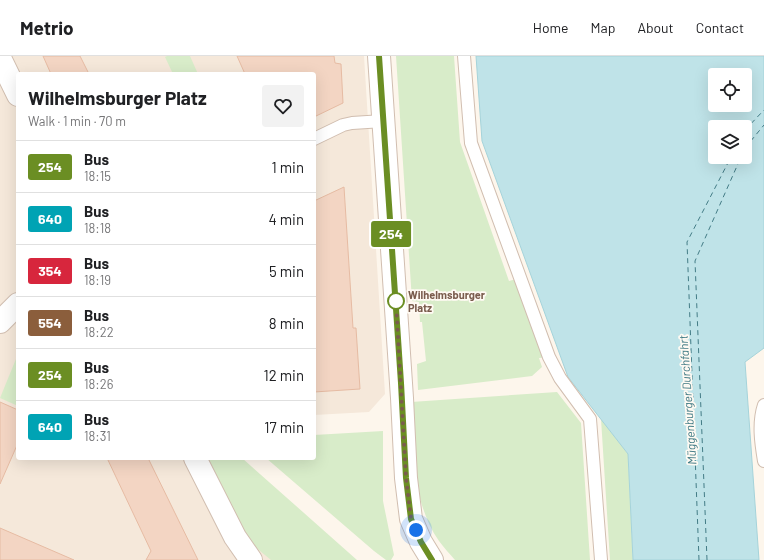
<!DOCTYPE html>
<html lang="en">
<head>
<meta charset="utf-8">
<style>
	:root { --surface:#fff; --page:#f2f2f2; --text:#202124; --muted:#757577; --line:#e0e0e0 }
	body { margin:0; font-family:Barlow,sans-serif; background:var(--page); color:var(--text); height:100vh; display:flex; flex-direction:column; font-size:15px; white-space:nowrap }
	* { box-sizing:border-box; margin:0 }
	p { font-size:13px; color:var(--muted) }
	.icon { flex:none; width:22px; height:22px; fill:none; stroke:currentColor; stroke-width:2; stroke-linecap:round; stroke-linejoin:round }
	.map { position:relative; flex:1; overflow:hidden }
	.drawer { position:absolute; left:16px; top:16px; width:300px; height:388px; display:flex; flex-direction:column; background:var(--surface); border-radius:4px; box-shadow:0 4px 16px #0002 }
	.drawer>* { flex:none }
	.badge { padding:0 8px; border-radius:3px; font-size:14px; line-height:26px }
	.tools { position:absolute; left:708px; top:12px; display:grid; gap:8px }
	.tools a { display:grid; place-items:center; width:44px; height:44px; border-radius:4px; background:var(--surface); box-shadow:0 4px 16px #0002; font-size:20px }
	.you { position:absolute; width:20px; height:20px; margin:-10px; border:3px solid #fff; border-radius:50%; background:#1a73e8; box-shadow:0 0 0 6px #1a73e833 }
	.map>.badge { position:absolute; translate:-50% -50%; box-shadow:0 0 0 2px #fff }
	.round { display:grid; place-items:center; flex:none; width:42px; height:42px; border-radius:4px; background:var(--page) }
	.head { display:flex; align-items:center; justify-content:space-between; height:68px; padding:0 12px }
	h1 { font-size:19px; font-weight:700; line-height:30px }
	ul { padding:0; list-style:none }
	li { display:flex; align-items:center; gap:12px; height:52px; padding:0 12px; border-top:1px solid var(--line) }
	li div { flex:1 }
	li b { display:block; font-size:15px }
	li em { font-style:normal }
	li .badge { min-width:44px; font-weight:700; text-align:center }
	header { display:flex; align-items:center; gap:24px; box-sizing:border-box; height:56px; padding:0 20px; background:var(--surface); border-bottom:1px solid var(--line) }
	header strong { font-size:19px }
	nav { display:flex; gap:22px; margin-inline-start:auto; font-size:14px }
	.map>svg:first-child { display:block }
	.residential { fill:#f5e8da }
	.green { fill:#d8ecc9 }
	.water { fill:#bfe3e8; stroke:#a5d3da; fill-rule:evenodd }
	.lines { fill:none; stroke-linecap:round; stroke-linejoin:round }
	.ferry { stroke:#437c86; stroke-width:1; stroke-dasharray:5 4; stroke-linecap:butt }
	.building { fill:#f3d5c3; stroke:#e6bba3 }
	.service-casing { stroke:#d1beb0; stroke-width:14 }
	.minor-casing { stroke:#d1beb0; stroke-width:24 }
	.tertiary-casing { stroke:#d1beb0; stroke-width:24 }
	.service { stroke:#fff; stroke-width:12 }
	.minor { stroke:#fff; stroke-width:22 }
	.tertiary { stroke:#fff; stroke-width:22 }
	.line-casing { stroke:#fff; stroke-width:9 }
	.line { stroke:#6b8e23; stroke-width:6 }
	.walk { stroke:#7a5c4d; stroke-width:4; stroke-dasharray:0 7.2 }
	.stop-dot { fill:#fff; stroke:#6b8e23; stroke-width:2 }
	.labels { text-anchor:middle; stroke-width:3.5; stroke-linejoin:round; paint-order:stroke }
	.stop-label { font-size:11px; font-weight:bold; fill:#7a5c4d; stroke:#fffaf3; text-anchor:start }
	.water-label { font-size:12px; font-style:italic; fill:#437c86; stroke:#fffaf3 }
</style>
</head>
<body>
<header>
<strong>Metrio</strong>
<nav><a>Home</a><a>Map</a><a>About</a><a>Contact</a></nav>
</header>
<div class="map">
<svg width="764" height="504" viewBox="0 0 764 504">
	<rect width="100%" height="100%" fill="#fdf6ec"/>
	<path class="residential" d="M 0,0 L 364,0 L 385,338 L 369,356 L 314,359 L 314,18 L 18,18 L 18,402 L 238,402 L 292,504 L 0,504 Z"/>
	<path class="green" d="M 167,0 L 190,0 L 198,18 L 173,18 L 165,1 Z
		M 396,0 L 454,0 L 460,86 L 509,225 L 520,222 L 549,301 L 539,302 L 542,311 L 532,320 L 418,334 L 417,308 L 426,305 L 422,266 L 420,266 L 419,246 L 412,245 Z
		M 18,298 L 18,350 L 0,342 Z
		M 557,336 L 581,367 L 590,504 L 455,504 C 450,498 444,492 439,485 C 411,445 414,393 411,346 Z
		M 601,363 L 628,398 L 633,504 L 610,504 Z
		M 383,375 L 383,445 L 394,499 L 391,504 L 386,504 L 374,495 L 266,402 L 314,402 L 314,379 Z
		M 208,402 L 242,402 L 357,504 L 271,504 L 249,486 Z"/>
	<path class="water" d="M 476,0 L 764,0 L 764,292 L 745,306 L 759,504 L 633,504 L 628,398 L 568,321 L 482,85 ZM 715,19 L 745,19 L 745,49 L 715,49 ZM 715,71 L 745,71 L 745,101 L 715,101 Z"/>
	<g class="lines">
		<path class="ferry" d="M 745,74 L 764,54
			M 745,92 L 764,69
			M 699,504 L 687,186 L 731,101
			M 707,504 L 695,205 L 741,101"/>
	</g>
	<path class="building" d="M 43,0 L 80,0 L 89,18 L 51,18 Z
		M 237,0 L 334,0 L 335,7 L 341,8 L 343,47 L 314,61 L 314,18 L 245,18 Z
		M 344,131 L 353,272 L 356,272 L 360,333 L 314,336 L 314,145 Z
		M 0,346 L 18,354 L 18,387 L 0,428 Z
		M 107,402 L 148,402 L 198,504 L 146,504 L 151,495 Z
		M 0,472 L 74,504 L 0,504 Z"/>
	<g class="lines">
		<defs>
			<path id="service" d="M 464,0 L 471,87 L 549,301 L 560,322 L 590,363 L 601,504
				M 314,83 L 343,69 L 352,67 L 383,65
				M 764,349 C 758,367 761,387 764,405"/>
			<path id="minor" d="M 0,2 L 18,39
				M 0,266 L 18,248
				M 195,402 L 235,481 L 251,504"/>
			<path id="tertiary" d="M 379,0 L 402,342 L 406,422 L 411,463 L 421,486 L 432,504"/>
		</defs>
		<use href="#service" class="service-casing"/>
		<use href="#minor" class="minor-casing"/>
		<use href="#tertiary" class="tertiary-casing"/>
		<use href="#service" class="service"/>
		<use href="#minor" class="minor"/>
		<use href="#tertiary" class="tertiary"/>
	</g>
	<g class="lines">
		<defs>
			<path id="line" d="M 379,0 L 401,327 L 406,422 L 411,463 L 421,486 L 432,504"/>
		</defs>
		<use href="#line" class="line-casing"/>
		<use href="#line" class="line"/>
		<path class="walk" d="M 396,245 L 406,422 L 411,463 L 416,474"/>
	</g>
	<circle class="stop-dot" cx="396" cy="245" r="8"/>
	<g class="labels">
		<g class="stop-label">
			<text x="408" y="243">Wilhelmsburger<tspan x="408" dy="13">Platz</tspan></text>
		</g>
		<g class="water-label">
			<text transform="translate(688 344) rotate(-94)" y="4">Müggenburger Durchfahrt</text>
		</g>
	</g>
</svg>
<div class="tools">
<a><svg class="icon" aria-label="locate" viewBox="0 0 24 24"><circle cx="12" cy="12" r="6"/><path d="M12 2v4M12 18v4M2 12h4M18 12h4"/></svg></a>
<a><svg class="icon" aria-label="layers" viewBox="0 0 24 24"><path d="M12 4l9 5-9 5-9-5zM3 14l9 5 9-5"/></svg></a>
</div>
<div class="you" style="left:416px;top:474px"></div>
<b class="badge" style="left:391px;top:178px;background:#6b8e23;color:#fff">254</b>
<section class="drawer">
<div class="head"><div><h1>Wilhelmsburger Platz</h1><p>Walk · 1 min · 70 m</p></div><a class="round"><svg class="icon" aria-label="heart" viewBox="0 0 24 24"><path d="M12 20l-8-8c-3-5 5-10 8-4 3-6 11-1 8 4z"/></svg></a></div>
<ul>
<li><span class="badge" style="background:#6b8e23;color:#fff">254</span><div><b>Bus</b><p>18:15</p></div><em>1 min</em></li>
<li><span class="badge" style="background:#00a3b4;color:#fff">640</span><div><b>Bus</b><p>18:18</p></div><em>4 min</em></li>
<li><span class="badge" style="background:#d7263d;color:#fff">354</span><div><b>Bus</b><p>18:19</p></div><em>5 min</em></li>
<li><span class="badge" style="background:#8b5e3c;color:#fff">554</span><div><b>Bus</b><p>18:22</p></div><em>8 min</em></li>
<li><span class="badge" style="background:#6b8e23;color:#fff">254</span><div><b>Bus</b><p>18:26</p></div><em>12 min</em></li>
<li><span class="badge" style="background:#00a3b4;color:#fff">640</span><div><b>Bus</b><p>18:31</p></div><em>17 min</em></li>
</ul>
</section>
</div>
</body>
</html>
